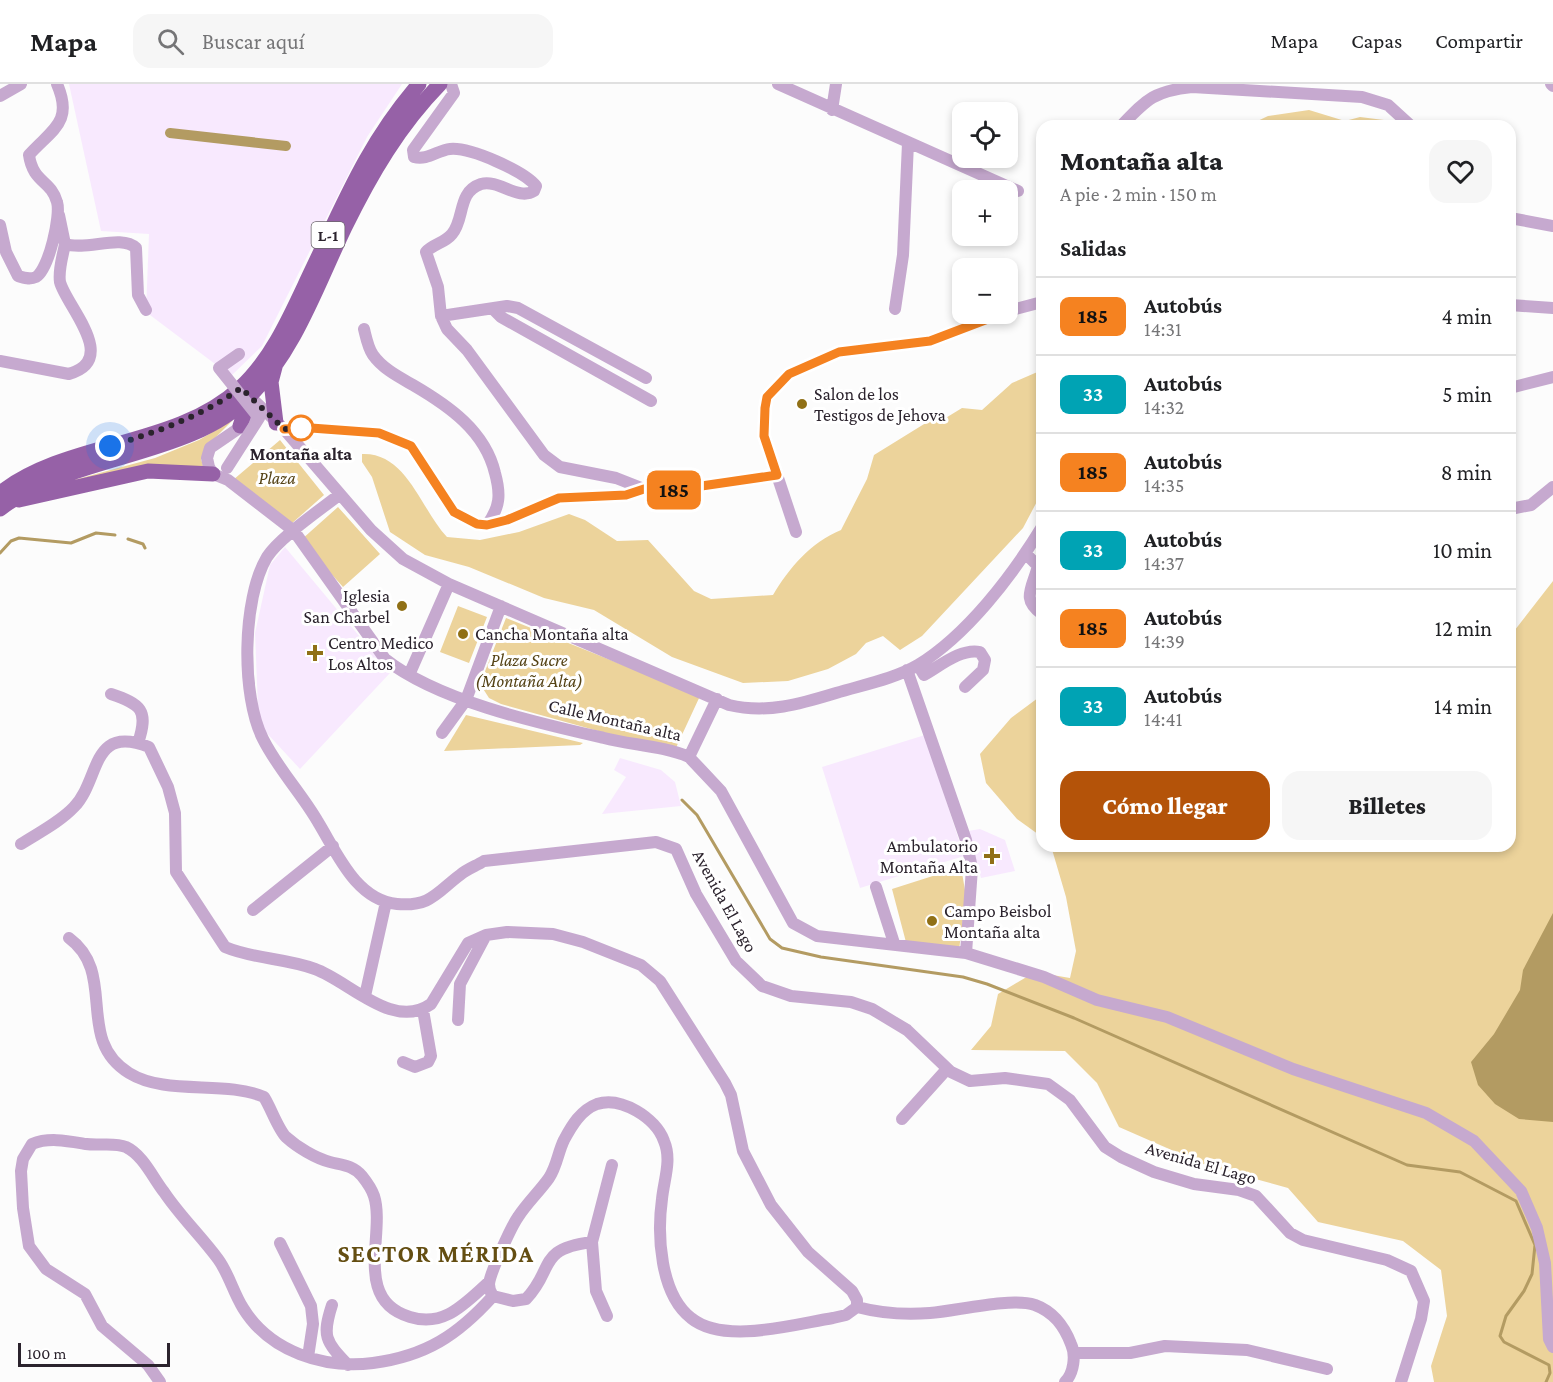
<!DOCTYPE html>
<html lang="es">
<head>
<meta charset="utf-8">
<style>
	:root { --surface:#fff; --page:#f6f6f6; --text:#202124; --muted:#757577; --line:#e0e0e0; --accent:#b45309 }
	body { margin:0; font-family:"Crimson Pro",serif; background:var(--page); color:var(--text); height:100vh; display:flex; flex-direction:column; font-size:22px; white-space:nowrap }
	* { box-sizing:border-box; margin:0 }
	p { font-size:20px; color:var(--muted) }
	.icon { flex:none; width:33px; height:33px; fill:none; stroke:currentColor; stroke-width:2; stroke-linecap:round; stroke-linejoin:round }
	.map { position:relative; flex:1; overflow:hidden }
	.details { position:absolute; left:1036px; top:36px; width:480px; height:732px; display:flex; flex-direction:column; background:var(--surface); border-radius:18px; box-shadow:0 3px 9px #0003 }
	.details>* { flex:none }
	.badge { padding:0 12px; border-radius:9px; font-size:21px; line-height:39px }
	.buttons { position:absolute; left:952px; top:18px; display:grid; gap:12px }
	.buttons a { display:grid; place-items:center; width:66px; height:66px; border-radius:12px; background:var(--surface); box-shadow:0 3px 9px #0003; font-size:30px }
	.scale { position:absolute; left:18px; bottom:15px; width:152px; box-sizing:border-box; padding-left:6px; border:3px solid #2b232d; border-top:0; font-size:16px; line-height:21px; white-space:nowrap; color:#2b232d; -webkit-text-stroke:4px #fff; paint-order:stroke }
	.you { position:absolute; width:30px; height:30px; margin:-15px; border:4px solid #fff; border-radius:50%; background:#1a73e8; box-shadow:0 0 0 9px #1a73e833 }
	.map>.badge { position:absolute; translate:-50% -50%; box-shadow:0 0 0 3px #fff }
	h2 { padding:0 24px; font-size:22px; line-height:54px }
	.round { display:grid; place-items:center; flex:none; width:63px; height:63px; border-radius:18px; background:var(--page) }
	.overview { display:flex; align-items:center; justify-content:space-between; height:102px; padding:0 24px }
	h1 { font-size:28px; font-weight:800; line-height:45px }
	.primary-button { display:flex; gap:12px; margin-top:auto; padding:12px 24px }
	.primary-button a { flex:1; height:69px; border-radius:18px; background:var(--accent); color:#fff; font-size:24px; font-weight:800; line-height:69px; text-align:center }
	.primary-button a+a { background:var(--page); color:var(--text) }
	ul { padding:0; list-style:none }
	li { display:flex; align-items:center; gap:18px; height:78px; padding:0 24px; border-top:2px solid var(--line) }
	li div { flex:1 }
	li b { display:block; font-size:22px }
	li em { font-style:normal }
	li .badge { min-width:66px; font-weight:700; text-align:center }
	header { display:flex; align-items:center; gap:36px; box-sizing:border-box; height:84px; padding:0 30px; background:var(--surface); border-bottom:2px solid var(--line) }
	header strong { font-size:28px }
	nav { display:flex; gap:33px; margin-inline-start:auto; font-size:21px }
	.search { width:420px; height:54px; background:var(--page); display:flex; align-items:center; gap:15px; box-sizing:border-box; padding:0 21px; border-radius:18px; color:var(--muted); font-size:22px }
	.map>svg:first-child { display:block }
	.built { fill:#f8e9fe }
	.green { fill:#ecd39b }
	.water { fill:#b39b62 }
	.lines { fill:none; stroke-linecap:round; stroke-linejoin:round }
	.stream { stroke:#b39b62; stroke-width:3 }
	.canal { stroke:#b39b62; stroke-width:10 }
	.minor { stroke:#c6a9cf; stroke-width:12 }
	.major { stroke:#9661a7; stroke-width:15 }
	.minor-bridge { stroke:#c6a9cf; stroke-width:12 }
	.line-casing { stroke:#fff; stroke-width:14 }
	.line { stroke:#f58220; stroke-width:9 }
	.walk { stroke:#2b232d; stroke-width:6; stroke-dasharray:0 10.8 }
	.poi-dot { fill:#907016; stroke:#fff; stroke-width:2 }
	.stop-dot { fill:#fff; stroke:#f58220; stroke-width:3 }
	.labels { text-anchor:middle; stroke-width:6; stroke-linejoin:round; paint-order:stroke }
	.shield { fill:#fff; stroke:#6b656c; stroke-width:1.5 }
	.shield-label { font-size:16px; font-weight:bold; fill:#2b232d }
	.poi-label { font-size:18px; fill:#2b232d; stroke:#fff; text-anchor:start }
	.stop-label { font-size:18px; font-weight:bold; fill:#2b232d; stroke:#fff }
	.park-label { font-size:18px; font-style:italic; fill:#554316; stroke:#fff }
	.street-label { font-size:18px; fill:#2b232d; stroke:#fff }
	.district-label { font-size:24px; font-weight:bold; letter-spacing:1.5px; fill:#644e12; stroke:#fff }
</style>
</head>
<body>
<header>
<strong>Mapa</strong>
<div class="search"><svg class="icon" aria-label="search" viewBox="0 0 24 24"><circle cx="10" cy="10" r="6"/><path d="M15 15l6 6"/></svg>Buscar aquí</div>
<nav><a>Mapa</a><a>Capas</a><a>Compartir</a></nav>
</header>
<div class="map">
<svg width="1553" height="1298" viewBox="0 0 1553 1298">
	<rect width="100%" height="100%" fill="#fcfcfc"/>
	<path class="built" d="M 69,0 L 402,0 L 367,53 L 262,262 L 231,292 L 146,228 L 149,150 L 101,147 Z
		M 285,463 L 390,589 L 300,685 L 263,645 L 258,624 L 255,549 L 270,481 Z
		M 925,651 L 964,772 L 860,804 L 822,683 Z
		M 620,674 L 661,686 L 675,698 L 681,722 L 602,730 L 626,693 L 614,686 Z
		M 980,745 L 1005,756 L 1015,787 L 981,794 L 968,747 Z"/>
	<path class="green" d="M 1309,26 L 1345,37 L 1360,33 L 1384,36 L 1391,42 L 1247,42 L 1268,32 Z
		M 1042,286 L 1042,408 L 1023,444 L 922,552 L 900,566 L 883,552 L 866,559 L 856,570 L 828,585 L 788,597 L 743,599 L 672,573 L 594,526 L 544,514 L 469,483 L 425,471 L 390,448 L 372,393 L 362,378 L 362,370 C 407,368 421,426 447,453 L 480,456 L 519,448 L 569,430 L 585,436 L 617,457 L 648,456 L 694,507 L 711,515 L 773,511 C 789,484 811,458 841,446 L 867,395 L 874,371 L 929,337 L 944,335 L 962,324 L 982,326 L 1012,299 Z
		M 233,336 L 208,361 L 201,375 L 206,391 L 195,386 L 37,406 L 155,374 L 199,356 Z
		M 280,356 L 324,411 L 290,441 L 233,396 Z
		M 338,423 L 380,470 L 343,503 L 301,456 Z
		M 1553,497 L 1553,1298 L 1434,1298 L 1431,1282 L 1447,1232 L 1441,1186 L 1403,1157 L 1318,1138 L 1288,1104 L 1208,1082 L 1119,1043 L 1097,999 L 1065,967 L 971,966 L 991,942 L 998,910 L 1035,888 L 1070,894 L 1076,867 L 1066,813 L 1051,762 L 1510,762 L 1511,551 Z
		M 458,522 L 487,533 L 469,579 L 440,568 Z
		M 506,534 L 700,612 L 674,668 L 501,620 L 489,614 L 480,600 Z
		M 1042,611 L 1042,753 L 1017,735 L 986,699 L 980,670 L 1011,634 Z
		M 466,631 L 583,659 L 580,661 L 444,667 Z
		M 961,783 L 966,812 L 959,866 L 907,862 L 892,805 Z"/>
	<path class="water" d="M 1553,829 L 1553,1038 L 1519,1035 L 1495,1020 L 1478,1001 L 1471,978 L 1494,950 L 1520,906 L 1523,886 Z"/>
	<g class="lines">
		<path class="stream" d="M 128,455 L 143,460 L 145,464
			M 0,469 L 11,457 L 19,454 L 71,459 L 96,449 L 115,451
			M 682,716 L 697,731 L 770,855 L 782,864 L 821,873 L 963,893 L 987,900 L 1074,934 L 1407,1081 L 1460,1088 L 1516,1117 L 1535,1161 L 1532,1190 L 1524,1207 L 1506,1232 L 1500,1252 L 1504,1258 L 1549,1281 L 1550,1289 L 1546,1298"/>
		<path class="canal" d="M 170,49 L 286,62"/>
		<path class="minor" d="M 451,0 L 454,9 L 413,66 L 414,73 C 427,77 438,66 450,65 C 470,63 524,87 536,102 L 534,107 C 518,117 499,95 481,100 C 457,108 465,135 452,150 C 445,159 433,160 426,168 L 438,203 L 441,232 L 447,245 L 467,266 L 544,371 L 560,383 L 616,394 L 644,405
			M 778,0 L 1018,107
			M 1551,0 L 1553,2
			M 0,12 L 21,0
			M 832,26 L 836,0
			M 1121,42 C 1147,15 1154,7 1192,3 L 1362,13 L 1388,21 L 1411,42
			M 59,131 L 65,160 C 87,167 121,150 136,164 L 138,211 L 146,226
			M 1510,134 L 1553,142
			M 0,141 L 6,168 L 18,192 C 24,194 30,196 36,193 C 49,185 61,131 57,118 C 51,96 33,99 29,71 C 51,46 74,39 57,0
			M 1510,221 L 1553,224
			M 895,225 L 903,171 L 908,59
			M 494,226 L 501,233 L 651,317
			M 1008,227 L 1042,218
			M 441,232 L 507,222 L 518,224 L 646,294
			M 364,245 C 366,253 368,264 373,271 C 383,285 399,293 413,301 C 449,322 485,347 495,389 C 501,411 500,423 487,441
			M 0,277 L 69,290 C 120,275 66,222 60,198 C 58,186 63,171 65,160
			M 1510,304 L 1553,293
			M 245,308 L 284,345 L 371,446 L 403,475 L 449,500 L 729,621 C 767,630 800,620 836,609 C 862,601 894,595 918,581 C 967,551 1012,492 1042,443
			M 248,338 L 210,364 L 207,374 L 209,383 L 213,390 L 228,396 L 294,447 L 385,575 C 438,617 538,639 604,654 C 631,661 664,662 689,673 L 717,615
			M 284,345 L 311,344 L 379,349 L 411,362 L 454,428 L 477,440 L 487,441 L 507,436 L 559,414 L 626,411 L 644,405 L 674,406 L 777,391 L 764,352 L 765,324 L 767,313 L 789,290 L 839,268 L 930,257 L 1001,230
			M 777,391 L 796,448
			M 339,411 C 320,426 279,454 267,473 C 242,515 241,612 263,655 C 278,685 302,710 318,738 C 337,769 356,816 397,820 C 431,823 437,808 460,791 C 467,785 476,782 484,777 L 656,758 L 676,765 L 696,810 L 736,877 L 762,902 L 791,912 L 851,918 L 872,925 L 907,946 L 951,988 L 970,997 L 1005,994 L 1048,1000 L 1070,1016 L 1105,1063 L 1121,1073 L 1154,1088 L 1194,1100 L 1239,1106 L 1256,1112 L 1290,1149 L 1303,1156 L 1387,1176 L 1411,1187 L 1424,1217 L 1421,1235 L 1401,1298
			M 1510,425 L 1531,421 L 1553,403
			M 1026,470 L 1038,482 C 1032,505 1021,515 1042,530
			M 918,581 L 924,591 C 940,582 961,564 980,568 L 985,576 L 983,586 L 965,603
			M 409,591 L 449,500
			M 111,610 C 141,620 149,626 138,659
			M 442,649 L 466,616 L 501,522
			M 689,673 L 721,707 L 793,839 L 817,852 L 966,869 L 972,784 L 966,756 L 907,586
			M 21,760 C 38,749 60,738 74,723 C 101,695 90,640 149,663 L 168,703 L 175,729 L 176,788 L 225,863 C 253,875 285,874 315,885 C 349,897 393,947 431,920 L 468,859 L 486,851 L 507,848 L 553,850 L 583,858 L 641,881 L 660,897 L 725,999 L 731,1011 L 743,1067 L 771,1121 L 808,1168 L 852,1207 L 857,1216 L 857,1223 L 846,1231 L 833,1234 C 795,1240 724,1261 691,1234 C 660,1210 657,1151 662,1115 C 664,1095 672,1076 664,1057 C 656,1034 621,1012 597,1020 C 581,1026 572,1041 564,1056 C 558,1068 557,1082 549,1094 C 539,1108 527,1119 518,1133 C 511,1143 490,1189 489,1200 C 489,1205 490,1208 493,1212 L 513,1217 L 526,1215 C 555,1185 536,1165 592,1158 L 596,1207 L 607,1232
			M 876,803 L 894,859
			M 253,826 L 333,762
			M 69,854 C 118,890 74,955 129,989 C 166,1012 225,996 264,1013 C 271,1024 278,1045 286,1053 C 297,1063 315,1074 330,1078 C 342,1081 353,1081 362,1092 C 366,1097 372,1106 374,1112 C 386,1149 352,1216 410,1233 C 445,1244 466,1218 489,1198
			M 966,869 L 1044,893 L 1097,916 L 1167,933 L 1293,985 L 1426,1029 L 1474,1057 L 1521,1107 L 1537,1144 L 1545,1179 L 1549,1255 L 1553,1263
			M 365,912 L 386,818
			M 458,936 L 460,900 L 486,851
			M 403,978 L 415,983 L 428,978 L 431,972 L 423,926
			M 902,1035 L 947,985
			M 592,1158 L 612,1081
			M 280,1159 L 311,1222 L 313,1240 L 308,1273
			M 332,1221 C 322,1252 325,1257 348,1281
			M 857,1223 C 880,1229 906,1231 930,1229 C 957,1227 1010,1213 1035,1221 C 1054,1228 1064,1242 1071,1260 C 1076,1271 1074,1289 1065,1298
			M 1075,1269 L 1130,1269 L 1165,1262 L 1247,1266 L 1327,1285
			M 160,1298 L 148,1281 L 102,1242 L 85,1210 L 46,1185 L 29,1162 L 23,1124 L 21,1087 L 23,1075 L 32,1060 C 49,1053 68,1057 86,1060 C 99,1062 114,1058 126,1063 C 143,1071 153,1094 164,1108 C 180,1132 201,1152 218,1175 C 229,1190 233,1208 243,1224 C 270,1268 324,1285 373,1279 C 426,1272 458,1251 493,1212"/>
		<path class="major" d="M 275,283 L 271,298 L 276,339
			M 240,342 L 250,312
			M 0,409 C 68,356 175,364 240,304 C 273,274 292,228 311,188 C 344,119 367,60 419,0
			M 19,416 L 148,387 L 213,390
			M 0,425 C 71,370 191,374 250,312 C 296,265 317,201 345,143 C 371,90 399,42 440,0"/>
		<path class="minor-bridge" d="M 227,384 L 259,334 L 219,284 L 239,270"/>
	</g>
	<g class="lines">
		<defs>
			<path id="line" d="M 284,345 L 311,344 L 379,349 L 411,362 L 454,428 L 477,440 L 487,441 L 507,436 L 559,414 L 626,411 L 644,405 L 674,406 L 777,391 L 764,352 L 765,324 L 767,313 L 789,290 L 839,268 L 930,257 L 1001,230"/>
		</defs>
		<use href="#line" class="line-casing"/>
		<use href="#line" class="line"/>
		<path class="walk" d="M 110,362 C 157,348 200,333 241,304 L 284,345 L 301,344"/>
	</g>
	<g class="poi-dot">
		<circle cx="802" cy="320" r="6"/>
		<circle cx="402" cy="522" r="6"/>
		<circle cx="463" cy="550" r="6"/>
		<path d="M312 560h6v6h6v6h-6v6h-6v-6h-6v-6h6z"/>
		<path d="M989 763h6v6h6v6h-6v6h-6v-6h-6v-6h6z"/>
		<circle cx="932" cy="837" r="6"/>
	</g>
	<circle class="stop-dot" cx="301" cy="344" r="12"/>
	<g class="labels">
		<rect class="shield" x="311.5" y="138" width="33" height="26" rx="4.5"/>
		<g class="shield-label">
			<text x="328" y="157">L-1</text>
		</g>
		<g class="poi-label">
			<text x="814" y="316">Salon de los<tspan x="814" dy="21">Testigos de Jehova</tspan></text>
			<text x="390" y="518" text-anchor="end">Iglesia<tspan x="390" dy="21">San Charbel</tspan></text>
			<text x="475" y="556">Cancha Montaña alta</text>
			<text x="328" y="565">Centro Medico<tspan x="328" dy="21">Los Altos</tspan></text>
			<text x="978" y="768" text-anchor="end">Ambulatorio<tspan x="978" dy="21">Montaña Alta</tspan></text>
			<text x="944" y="833">Campo Beisbol<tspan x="944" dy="21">Montaña alta</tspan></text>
		</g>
		<g class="stop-label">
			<text x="301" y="376">Montaña alta</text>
		</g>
		<g class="park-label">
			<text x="277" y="400">Plaza</text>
			<text x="529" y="582">Plaza Sucre<tspan x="529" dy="21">(Montaña Alta)</tspan></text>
		</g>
		<g class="street-label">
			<text transform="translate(615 636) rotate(13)" y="6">Calle Montaña alta</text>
			<text transform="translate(725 817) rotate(61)" y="6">Avenida El Lago</text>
			<text transform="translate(1201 1079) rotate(16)" y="6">Avenida El Lago</text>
		</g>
		<g class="district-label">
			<text x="436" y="1178">SECTOR MÉRIDA</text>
		</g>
	</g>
</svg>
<div class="buttons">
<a><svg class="icon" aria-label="locate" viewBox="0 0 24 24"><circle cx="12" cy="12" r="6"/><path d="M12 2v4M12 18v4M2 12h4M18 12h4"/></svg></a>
<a>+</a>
<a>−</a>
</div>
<div class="scale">100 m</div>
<div class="you" style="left:110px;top:362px"></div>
<b class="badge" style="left:674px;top:406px;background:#f58220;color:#111">185</b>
<section class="details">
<div class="overview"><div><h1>Montaña alta</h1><p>A pie · 2 min · 150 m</p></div><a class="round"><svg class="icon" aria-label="heart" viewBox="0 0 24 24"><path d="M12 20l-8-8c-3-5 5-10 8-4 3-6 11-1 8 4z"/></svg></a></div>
<h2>Salidas</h2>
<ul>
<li><span class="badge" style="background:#f58220;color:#111">185</span><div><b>Autobús</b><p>14:31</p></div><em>4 min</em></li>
<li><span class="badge" style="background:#00a3b4;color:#fff">33</span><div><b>Autobús</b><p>14:32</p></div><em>5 min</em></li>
<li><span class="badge" style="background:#f58220;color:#111">185</span><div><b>Autobús</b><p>14:35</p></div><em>8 min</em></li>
<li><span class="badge" style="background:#00a3b4;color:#fff">33</span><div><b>Autobús</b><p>14:37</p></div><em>10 min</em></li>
<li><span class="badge" style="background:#f58220;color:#111">185</span><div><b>Autobús</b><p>14:39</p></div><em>12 min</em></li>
<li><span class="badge" style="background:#00a3b4;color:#fff">33</span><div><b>Autobús</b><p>14:41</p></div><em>14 min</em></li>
</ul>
<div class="primary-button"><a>Cómo llegar</a><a>Billetes</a></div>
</section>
</div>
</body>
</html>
